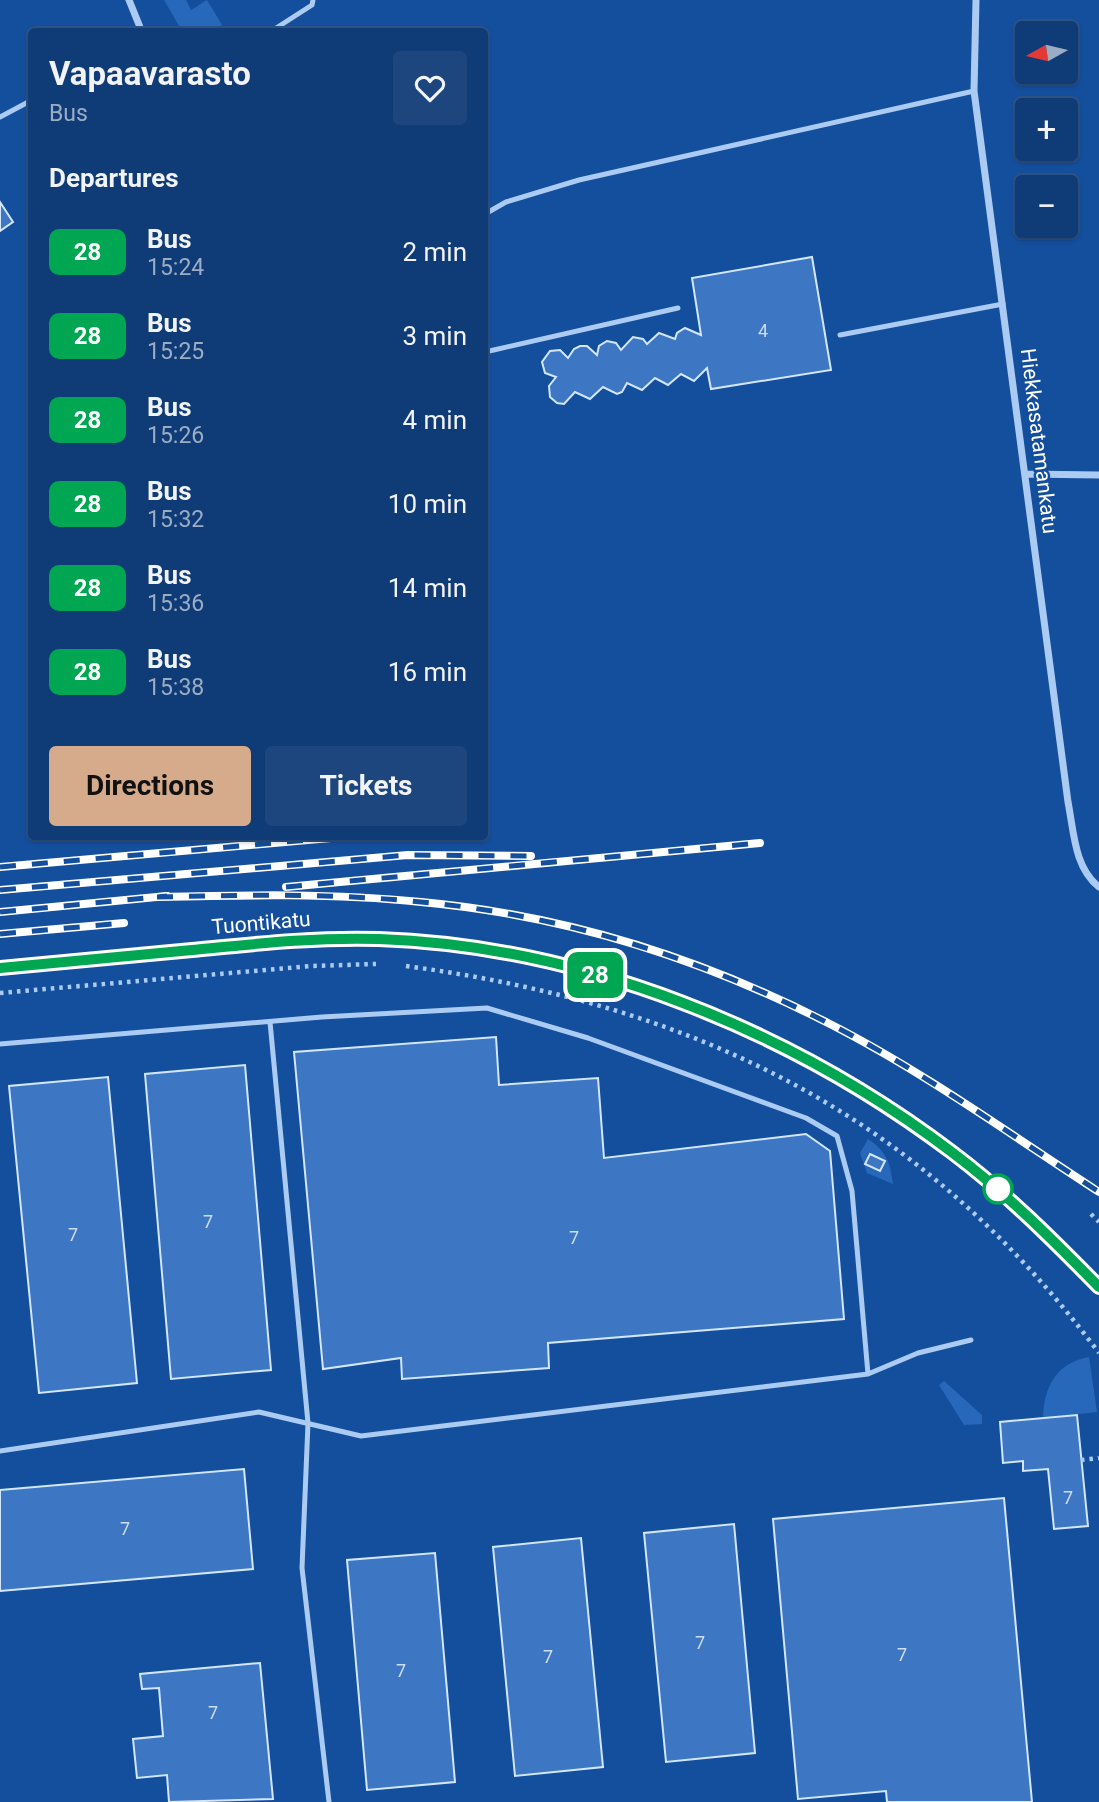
<!DOCTYPE html>
<html lang="en">
<head>
<meta charset="utf-8">
<style>
	:root { --surface:#0f3b76; --page:#1d467e; --text:#f1f3f6; --muted:#9badc5; --line:#2f5588; --accent:#d6ab8b }
	body { margin:0; font-family:Roboto,sans-serif; background:var(--page); color:var(--text); height:100vh; display:flex; flex-direction:column; font-size:26px; white-space:nowrap }
	* { box-sizing:border-box; margin:0 }
	p { font-size:23px; color:var(--muted) }
	.icon { flex:none; width:38px; height:38px; fill:none; stroke:currentColor; stroke-width:2; stroke-linecap:round; stroke-linejoin:round }
	.map { position:relative; flex:1; overflow:hidden }
	.panel { position:absolute; left:28px; top:28px; width:460px; height:812px; display:flex; flex-direction:column; background:var(--surface); border-radius:7px; box-shadow:0 2px 5px #0004,0 0 0 2px var(--line) }
	.panel>* { flex:none }
	.badge { padding:0 14px; border-radius:10px; font-size:24px; line-height:46px }
	.needle { width:46px; rotate:262deg }
	.controls { position:absolute; left:1015px; top:21px; display:grid; gap:14px }
	.controls a { display:grid; place-items:center; width:63px; height:63px; border-radius:7px; background:var(--surface); box-shadow:0 2px 5px #0004,0 0 0 2px var(--line); font-size:35px }
	.map>.badge { position:absolute; translate:-50% -50%; box-shadow:0 0 0 4px #fff }
	h2 { padding:0 21px; font-size:26px; line-height:63px }
	.round { display:grid; place-items:center; flex:none; width:74px; height:74px; border-radius:7px; background:var(--page) }
	.overview { display:flex; align-items:center; justify-content:space-between; height:119px; padding:0 21px }
	h1 { font-size:33px; font-weight:700; line-height:52px }
	.cta { display:flex; gap:14px; margin-top:auto; padding:14px 21px }
	.cta a { flex:1; height:80px; border-radius:7px; background:var(--accent); color:#111; font-size:28px; font-weight:700; line-height:80px; text-align:center }
	.cta a+a { background:var(--page); color:var(--text) }
	ul { padding:0; list-style:none }
	li { display:flex; align-items:center; gap:21px; height:84px; padding:0 21px }
	li div { flex:1 }
	li b { display:block; font-size:26px }
	li em { font-style:normal }
	li .badge { min-width:77px; font-weight:700; text-align:center }
	.map>svg:first-child { display:block }
	.green { fill:#2768bb }
	.building { fill:#3d77c3; stroke:#d3e6fd; stroke-width:2 }
	.lines { fill:none; stroke-linecap:round; stroke-linejoin:round }
	.path { stroke:#abcbf3; stroke-width:4.5; stroke-dasharray:3.5 5; stroke-linecap:butt }
	.lane { stroke:#abcbf3; stroke-width:5 }
	.street { stroke:#abcbf3; stroke-width:7 }
	.secondary { stroke:#dae9fd; stroke-width:14 }
	.rail-casing { stroke:#fff; stroke-width:8 }
	.rail { stroke:#144f9d; stroke-width:5; stroke-dasharray:16; stroke-linecap:butt }
	.line-casing { stroke:#fff; stroke-width:16 }
	.line { stroke:#00a651; stroke-width:10 }
	.stop-dot { fill:#fff; stroke:#00a651; stroke-width:3.5 }
	.labels { text-anchor:middle; stroke-width:5; stroke-linejoin:round; paint-order:stroke }
	.number-label { font-size:18px; fill:#ceddf0 }
	.street-label { font-size:21px; fill:#fff; stroke:#144f9d }
</style>
</head>
<body>
<div class="map">
<svg width="1099" height="1802" viewBox="0 0 1099 1802">
	<rect width="100%" height="100%" fill="#144f9d"/>
	<path class="green" d="M 164,0 L 186,0 L 191,10 L 207,0 L 222,25 L 212,31 L 182,31 Z
		M 868,1139 C 887,1152 890,1162 893,1184 L 867,1173 L 860,1153 Z
		M 1089,1357 L 1097,1412 L 1043,1418 C 1044,1387 1056,1363 1089,1357 Z
		M 944,1381 L 982,1415 L 982,1424 L 964,1425 L 939,1385 Z"/>
	<path class="building" d="M 0,202 L 13,222 L 0,231 Z
		M 812,257 L 831,370 L 711,389 L 707,368 L 694,381 L 681,374 L 668,385 L 655,378 L 642,390 L 627,383 L 622,392 L 617,394 L 603,387 L 590,399 L 575,392 L 564,404 L 557,403 L 550,397 L 549,386 L 556,377 L 545,373 L 542,362 L 550,351 L 560,350 L 568,358 L 574,349 L 580,346 L 587,346 L 597,355 L 599,346 L 607,341 L 616,343 L 621,350 L 633,337 L 643,339 L 647,344 L 659,333 L 675,339 L 677,333 L 685,328 L 701,335 L 692,278 Z
		M 496,1037 L 499,1085 L 598,1078 L 604,1158 L 806,1134 L 830,1151 L 844,1319 L 548,1343 L 549,1368 L 402,1379 L 401,1358 L 323,1369 L 294,1052 Z
		M 245,1065 L 271,1370 L 171,1379 L 145,1074 Z
		M 108,1077 L 137,1383 L 39,1393 L 9,1086 Z
		M 870,1154 L 885,1161 L 880,1171 L 865,1164 Z
		M 1077,1415 L 1088,1526 L 1054,1529 L 1048,1469 L 1023,1471 L 1023,1461 L 1003,1463 L 1000,1422 Z
		M 244,1469 L 253,1569 L 0,1591 L 0,1490 Z
		M 1004,1498 L 1032,1802 L 887,1802 L 886,1791 L 798,1799 L 773,1519 Z
		M 734,1524 L 755,1753 L 666,1762 L 644,1533 Z
		M 581,1538 L 603,1767 L 515,1776 L 493,1547 Z
		M 435,1553 L 455,1782 L 367,1790 L 347,1560 Z
		M 260,1663 L 273,1799 L 169,1802 L 167,1775 L 137,1778 L 133,1739 L 163,1736 L 159,1688 L 142,1689 L 140,1674 Z"/>
	<g class="lines">
		<path class="path" d="M 406,966 C 697,1005 921,1115 1099,1353
			M 0,993 L 311,966 L 376,964
			M 1091,1214 L 1099,1222
			M 1081,1460 L 1099,1458"/>
		<path class="lane" d="M 270,32 L 312,5 L 313,0
			M 0,117 L 32,100
			M 485,214 L 506,202 L 579,180 L 974,91
			M 840,335 L 1003,304
			M 485,352 L 678,308
			M 270,1022 L 308,1423 L 302,1568 L 329,1802
			M 0,1044 L 322,1017 L 487,1008 L 588,1038 L 806,1118 L 837,1136 L 852,1191 L 868,1374
			M 0,1451 L 259,1412 L 361,1436 L 868,1374 L 918,1353 L 971,1340"/>
		<path class="street" d="M 129,0 L 142,32
			M 976,0 L 974,91 L 1068,802 C 1074,832 1074,867 1099,887
			M 1025,474 L 1099,475"/>
		<path class="secondary" d="M 0,968 C 68,961 136,955 204,949 C 262,943 320,937 379,939 C 583,946 791,1030 953,1153 C 1006,1193 1052,1240 1099,1287"/>
		<defs>
			<path id="rail" d="M 0,867 L 354,836
				M 286,887 L 760,843
				M 0,890 L 408,855 L 531,856
				M 157,897 C 245,895 333,893 421,902 C 564,915 703,959 830,1024 C 924,1072 1011,1135 1099,1192
				M 0,912 L 167,896
				M 0,934 L 124,923"/>
		</defs>
		<use href="#rail" class="rail-casing"/>
		<use href="#rail" class="rail"/>
	</g>
	<g class="lines">
		<defs>
			<path id="line" d="M 0,968 C 64,962 128,956 192,950 C 254,944 316,937 379,939 C 583,946 791,1030 953,1153 C 1006,1193 1053,1240 1099,1287"/>
		</defs>
		<use href="#line" class="line-casing"/>
		<use href="#line" class="line"/>
	</g>
	<circle class="stop-dot" cx="998" cy="1189" r="14"/>
	<g class="labels">
		<g class="number-label">
			<text x="763" y="337">4</text>
			<text x="208" y="1228">7</text>
			<text x="73" y="1241">7</text>
			<text x="574" y="1244">7</text>
			<text x="1068" y="1504">7</text>
			<text x="125" y="1535">7</text>
			<text x="700" y="1649">7</text>
			<text x="902" y="1661">7</text>
			<text x="548" y="1663">7</text>
			<text x="401" y="1677">7</text>
			<text x="213" y="1719">7</text>
		</g>
		<g class="street-label">
			<text transform="translate(1039 441) rotate(83)" y="7">Hiekkasatamankatu</text>
			<text transform="translate(261 923) rotate(-5)" y="7">Tuontikatu</text>
		</g>
	</g>
</svg>
<div class="controls">
<a><svg class="needle" viewBox="-14 -14 28 28"><path d="M0-13l5 13h-10z" fill="#e53935"/><path d="M0 13l5-13h-10z" fill="#9badc5"/></svg></a>
<a>+</a>
<a>−</a>
</div>
<b class="badge" style="left:595px;top:975px;background:#00a651;color:#fff">28</b>
<section class="panel">
<div class="overview"><div><h1>Vapaavarasto</h1><p>Bus</p></div><a class="round"><svg class="icon" aria-label="heart" viewBox="0 0 24 24"><path d="M12 20l-8-8c-3-5 5-10 8-4 3-6 11-1 8 4z"/></svg></a></div>
<h2>Departures</h2>
<ul>
<li><span class="badge" style="background:#00a651;color:#fff">28</span><div><b>Bus</b><p>15:24</p></div><em>2 min</em></li>
<li><span class="badge" style="background:#00a651;color:#fff">28</span><div><b>Bus</b><p>15:25</p></div><em>3 min</em></li>
<li><span class="badge" style="background:#00a651;color:#fff">28</span><div><b>Bus</b><p>15:26</p></div><em>4 min</em></li>
<li><span class="badge" style="background:#00a651;color:#fff">28</span><div><b>Bus</b><p>15:32</p></div><em>10 min</em></li>
<li><span class="badge" style="background:#00a651;color:#fff">28</span><div><b>Bus</b><p>15:36</p></div><em>14 min</em></li>
<li><span class="badge" style="background:#00a651;color:#fff">28</span><div><b>Bus</b><p>15:38</p></div><em>16 min</em></li>
</ul>
<div class="cta"><a>Directions</a><a>Tickets</a></div>
</section>
</div>
</body>
</html>
